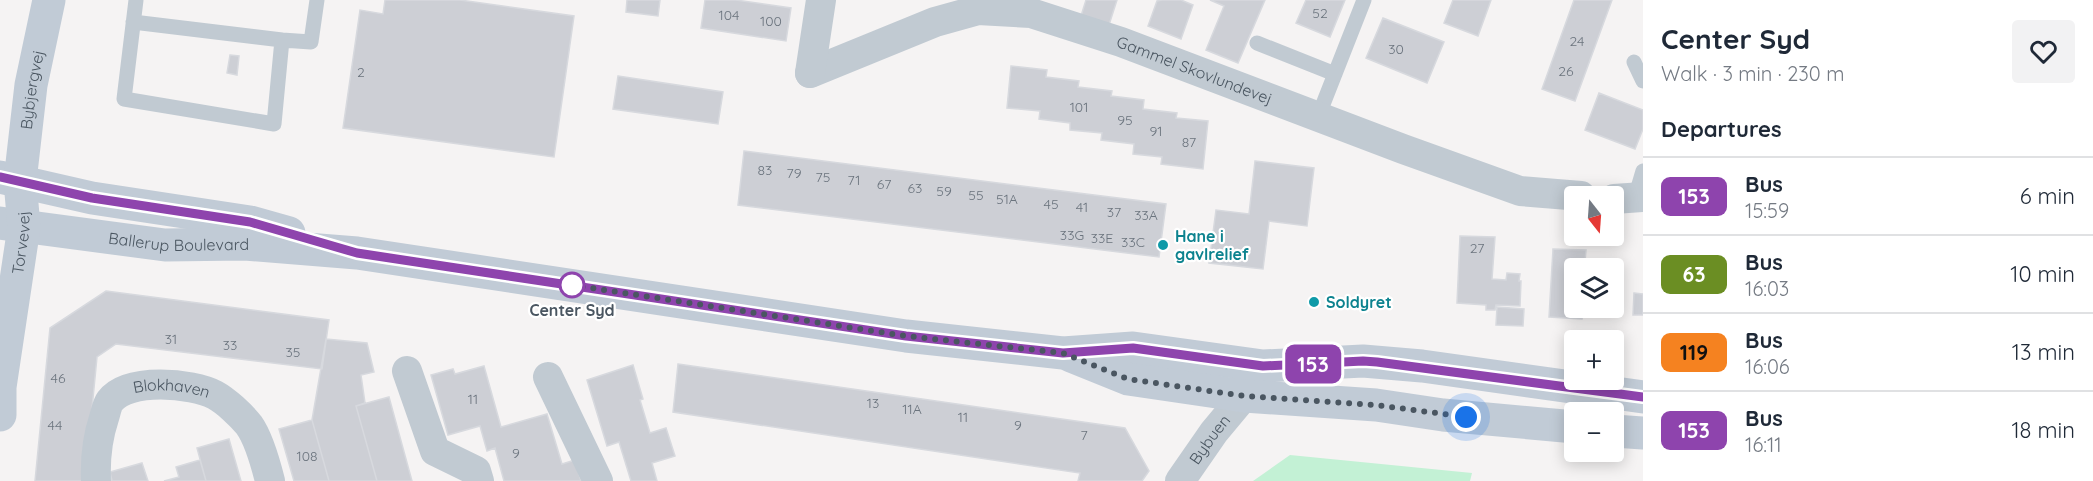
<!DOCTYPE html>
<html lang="en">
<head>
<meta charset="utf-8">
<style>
	:root { --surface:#fff; --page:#f2f2f3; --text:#1f2937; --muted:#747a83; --line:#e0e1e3 }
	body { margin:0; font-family:Quicksand,sans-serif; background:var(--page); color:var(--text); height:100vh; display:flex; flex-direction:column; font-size:22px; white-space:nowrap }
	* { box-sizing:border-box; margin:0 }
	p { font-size:20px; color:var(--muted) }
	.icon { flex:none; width:33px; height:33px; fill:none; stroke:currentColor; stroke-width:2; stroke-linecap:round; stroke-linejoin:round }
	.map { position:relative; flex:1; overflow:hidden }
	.panel { display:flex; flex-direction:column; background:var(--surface); width:450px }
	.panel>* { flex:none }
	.badge { padding:0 12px; border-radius:9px; font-size:21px; line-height:39px }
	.needle { width:39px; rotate:163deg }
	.controls { position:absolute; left:1564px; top:186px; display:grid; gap:12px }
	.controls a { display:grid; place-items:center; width:60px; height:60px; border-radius:6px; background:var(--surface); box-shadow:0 3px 15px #0003; font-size:30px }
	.you { position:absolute; width:30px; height:30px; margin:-15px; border:4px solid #fff; border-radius:50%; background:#1a73e8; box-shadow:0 0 0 9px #1a73e833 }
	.map>.badge { position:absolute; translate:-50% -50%; box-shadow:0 0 0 3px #fff }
	h2 { padding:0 18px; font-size:22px; line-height:54px }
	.round { display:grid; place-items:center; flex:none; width:63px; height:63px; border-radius:6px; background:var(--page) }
	.headline { display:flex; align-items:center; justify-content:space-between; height:102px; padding:0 18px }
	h1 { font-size:28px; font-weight:700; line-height:45px }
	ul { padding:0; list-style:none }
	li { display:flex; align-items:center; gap:18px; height:78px; padding:0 18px; border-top:2px solid var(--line) }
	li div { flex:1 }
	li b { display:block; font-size:22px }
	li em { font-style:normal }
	li .badge { min-width:66px; font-weight:700; text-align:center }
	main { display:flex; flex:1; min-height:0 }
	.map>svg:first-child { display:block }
	.green { fill:#c3f1d5 }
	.building { fill:#cdcfd5; stroke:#d7d9de; stroke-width:1.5 }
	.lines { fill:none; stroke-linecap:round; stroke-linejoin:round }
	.lane { stroke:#c1cad2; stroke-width:15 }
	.street { stroke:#c1cad2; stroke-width:30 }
	.secondary { stroke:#c1cbd6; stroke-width:33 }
	.line-casing { stroke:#fff; stroke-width:14 }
	.line { stroke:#8e44ad; stroke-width:9 }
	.walk { stroke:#4a5661; stroke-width:6; stroke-dasharray:0 10.8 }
	.culture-dot { fill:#0f9aa8; stroke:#fff; stroke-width:2 }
	.stop-dot { fill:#fff; stroke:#8e44ad; stroke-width:3 }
	.labels { text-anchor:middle; stroke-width:4.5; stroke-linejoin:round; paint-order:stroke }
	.number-label { font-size:14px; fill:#6b747e }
	.street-label { font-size:16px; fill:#4a5661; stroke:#fff }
	.culture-label { font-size:16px; font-weight:bold; fill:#0d838f; stroke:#fff; text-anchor:start }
	.stop-label { font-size:16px; font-weight:bold; fill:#4a5661; stroke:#fff }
</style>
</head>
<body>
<main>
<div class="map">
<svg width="1643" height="481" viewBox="0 0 1643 481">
	<rect width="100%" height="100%" fill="#f5f3f3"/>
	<path class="green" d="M 1290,455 L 1472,473 L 1470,481 L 1253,481 Z"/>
	<path class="building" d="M 385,0 L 460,0 L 574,16 L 554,157 L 343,128 L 360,10 L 383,14 Z
		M 627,0 L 660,0 L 658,16 L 626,12 Z
		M 705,0 L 736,0 L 791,8 L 786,41 L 701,28 Z
		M 1086,0 L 1117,0 L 1108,28 L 1080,19 Z
		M 1162,0 L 1181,0 L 1193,5 L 1181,39 L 1148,26 L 1157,1 Z
		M 1210,0 L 1265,0 L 1238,63 L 1206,50 L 1224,6 Z
		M 1306,0 L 1345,0 L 1330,37 L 1296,23 Z
		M 1453,0 L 1491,0 L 1478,36 L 1444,23 Z
		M 1574,0 L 1612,0 L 1575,101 L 1542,89 Z
		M 1383,18 L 1444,42 L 1427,83 L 1366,58 Z
		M 230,55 L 239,56 L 237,75 L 227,73 Z
		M 1011,66 L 1047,70 L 1046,77 L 1079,81 L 1078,87 L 1112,91 L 1111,96 L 1144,100 L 1143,109 L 1177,113 L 1176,118 L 1208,121 L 1203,169 L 1161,164 L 1162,157 L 1133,154 L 1134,144 L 1101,140 L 1102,133 L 1070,130 L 1070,123 L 1039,119 L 1040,111 L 1007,108 Z
		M 618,76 L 723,92 L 718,124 L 613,109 Z
		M 1599,93 L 1643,110 L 1643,129 L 1635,149 L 1585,130 Z
		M 744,151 L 1166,204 L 1159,257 L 738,205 Z
		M 1255,161 L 1314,168 L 1307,226 L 1269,221 L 1263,269 L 1209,263 L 1216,210 L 1249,214 Z
		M 1460,236 L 1495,237 L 1492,279 L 1506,280 L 1507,273 L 1520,274 L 1519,281 L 1521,281 L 1520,306 L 1496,305 L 1495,310 L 1486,310 L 1486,305 L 1457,303 Z
		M 1553,249 L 1586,250 L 1585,262 L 1601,263 L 1600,268 L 1575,268 L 1575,308 L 1583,308 L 1582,319 L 1549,317 Z
		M 106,291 L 329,320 L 322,369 L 116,344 L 97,357 L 85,481 L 35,481 L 50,328 Z
		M 1634,293 L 1643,294 L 1643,315 L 1633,315 Z
		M 1497,307 L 1524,309 L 1523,326 L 1496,325 Z
		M 326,339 L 367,343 L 374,372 L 361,375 L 365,403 L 356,406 L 377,481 L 329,481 L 312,420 Z
		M 678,364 L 1125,428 L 1149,471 L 1142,481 L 1078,481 L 1080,473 L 673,412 Z
		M 633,365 L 643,399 L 640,400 L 650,433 L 666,428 L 675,456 L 652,463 L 657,481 L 631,481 L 619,442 L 607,446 L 587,380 Z
		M 484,366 L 501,427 L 547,414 L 562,464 L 575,460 L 581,481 L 504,481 L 495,448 L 487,451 L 480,426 L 448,435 L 431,375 L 453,369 L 455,374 Z
		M 389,397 L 412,481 L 377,481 L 356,406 Z
		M 312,420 L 329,481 L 294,481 L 279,429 Z
		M 229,439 L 241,481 L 206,481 L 197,448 Z
		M 200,460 L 206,481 L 164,481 L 179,477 L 176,467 Z
		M 142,463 L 148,481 L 112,481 L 110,472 Z"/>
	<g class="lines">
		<path class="lane" d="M 133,22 L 282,40 L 274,124 L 124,99 L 136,0
			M 282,40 L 311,42 L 317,0
			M 1257,43 L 1335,74
			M 1634,62 L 1643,81
			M 1318,117 L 1364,0
			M 1635,198 L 1643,171"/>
		<g class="street">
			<path id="s1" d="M 810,73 L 935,22 L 978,10 L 1031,13 L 1121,42 L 1403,149 L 1520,191 L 1581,196"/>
			<path d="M 810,73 L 821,0"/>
			<path d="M 1614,199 L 1643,197"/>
			<path d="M 407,371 L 435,451 L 476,471 L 479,481"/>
			<path d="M 548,377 L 598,481"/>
			<path id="s2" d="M 96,481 C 95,458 97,439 104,418 C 106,412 107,405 110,401 C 128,377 192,383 215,395 C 226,401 241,415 249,425 C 259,439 266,465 270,481"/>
			<path id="s3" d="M 1180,481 L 1214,432 L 1244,396 L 1248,374"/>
		</g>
		<g class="secondary">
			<path d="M 0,177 L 92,198 L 250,222 L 289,233"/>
			<path id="s4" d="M 0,223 L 165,245 L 245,244 L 357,253 L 906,336 L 1063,353 L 1133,348 L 1263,366 L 1363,361 L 1422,366 L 1643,397"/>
			<path d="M 1071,356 L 1128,379 L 1244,396 L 1376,405 L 1443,415 L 1575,427"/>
			<path id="s5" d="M 0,415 L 0,387 L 24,227 L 20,181 L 31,85 L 49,0"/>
			<path d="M 1614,431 L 1643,433"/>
		</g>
	</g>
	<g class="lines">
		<defs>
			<path id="line" d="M 0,177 L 92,198 L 250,222 L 357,253 L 906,336 L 1063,353 L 1133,348 L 1263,366 L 1363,361 L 1377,362 L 1643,397"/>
		</defs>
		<use href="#line" class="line-casing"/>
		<use href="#line" class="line"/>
		<path class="walk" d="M 572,285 L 906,336 L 1063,353 L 1128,379 L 1244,396 L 1376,405 L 1466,417"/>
	</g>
	<g class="culture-dot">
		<circle cx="1163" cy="245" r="6"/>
		<circle cx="1314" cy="302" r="6"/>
	</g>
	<circle class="stop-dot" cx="572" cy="285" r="12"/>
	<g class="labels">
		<g class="number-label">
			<text x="1320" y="18">52</text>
			<text x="729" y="20">104</text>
			<text x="771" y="26">100</text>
			<text x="1577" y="46">24</text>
			<text x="1396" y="54">30</text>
			<text x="1566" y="76">26</text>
			<text x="361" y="77">2</text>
			<text x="1079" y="112">101</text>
			<text x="1125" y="125">95</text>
			<text x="1156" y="136">91</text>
			<text x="1189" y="147">87</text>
			<text x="765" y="175">83</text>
			<text x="794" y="178">79</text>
			<text x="823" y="182">75</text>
			<text x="854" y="185">71</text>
			<text x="884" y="189">67</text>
			<text x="915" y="193">63</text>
			<text x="944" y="196">59</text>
			<text x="976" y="200">55</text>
			<text x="1007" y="204">51A</text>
			<text x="1051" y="209">45</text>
			<text x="1082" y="212">41</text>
			<text x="1114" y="217">37</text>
			<text x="1146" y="220">33A</text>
			<text x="1072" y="240">33G</text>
			<text x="1102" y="243">33E</text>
			<text x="1133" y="247">33C</text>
			<text x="1477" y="253">27</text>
			<text x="171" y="344">31</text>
			<text x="230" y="350">33</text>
			<text x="293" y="357">35</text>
			<text x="58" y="383">46</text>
			<text x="473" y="404">11</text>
			<text x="873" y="408">13</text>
			<text x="912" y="414">11A</text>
			<text x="963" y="422">11</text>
			<text x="55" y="430">44</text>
			<text x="1018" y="430">9</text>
			<text x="1084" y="440">7</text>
			<text x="516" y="458">9</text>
			<text x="307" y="461">108</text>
		</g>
		<g class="street-label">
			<text dy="6" stroke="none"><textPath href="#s1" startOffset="406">Gammel Skovlundevej</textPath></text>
			<text dy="6" stroke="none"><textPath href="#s5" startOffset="328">Bybjergvej</textPath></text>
			<text dy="6" stroke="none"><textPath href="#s4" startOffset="180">Ballerup Boulevard</textPath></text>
			<text dy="6" stroke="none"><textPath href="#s5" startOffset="174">Torvevej</textPath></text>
			<text dy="6" stroke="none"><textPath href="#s2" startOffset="148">Blokhaven</textPath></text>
			<text dy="6" stroke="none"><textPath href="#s3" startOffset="51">Bybuen</textPath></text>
		</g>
		<g class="culture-label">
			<text x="1175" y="242">Hane i<tspan x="1175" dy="18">gavlrelief</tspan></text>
			<text x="1326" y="308">Soldyret</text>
		</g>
		<g class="stop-label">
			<text x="572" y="316">Center Syd</text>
		</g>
	</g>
</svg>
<div class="controls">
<a><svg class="needle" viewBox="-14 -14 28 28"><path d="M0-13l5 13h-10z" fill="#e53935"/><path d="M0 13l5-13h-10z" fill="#747a83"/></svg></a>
<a><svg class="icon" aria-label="layers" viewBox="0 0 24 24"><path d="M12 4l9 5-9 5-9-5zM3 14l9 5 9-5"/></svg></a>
<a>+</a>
<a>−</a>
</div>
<div class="you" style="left:1466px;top:417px"></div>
<b class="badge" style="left:1313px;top:364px;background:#8e44ad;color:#fff">153</b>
</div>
<section class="panel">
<div class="headline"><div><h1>Center Syd</h1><p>Walk · 3 min · 230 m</p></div><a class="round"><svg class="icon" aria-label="heart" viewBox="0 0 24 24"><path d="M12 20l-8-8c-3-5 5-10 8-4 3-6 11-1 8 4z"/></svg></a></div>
<h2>Departures</h2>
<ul>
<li><span class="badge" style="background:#8e44ad;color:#fff">153</span><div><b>Bus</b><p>15:59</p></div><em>6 min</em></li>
<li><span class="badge" style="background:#6b8e23;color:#fff">63</span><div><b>Bus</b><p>16:03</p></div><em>10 min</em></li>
<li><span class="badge" style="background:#f58220;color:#111">119</span><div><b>Bus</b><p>16:06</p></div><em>13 min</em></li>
<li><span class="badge" style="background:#8e44ad;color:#fff">153</span><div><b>Bus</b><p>16:11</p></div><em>18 min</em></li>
</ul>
</section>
</main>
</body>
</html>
